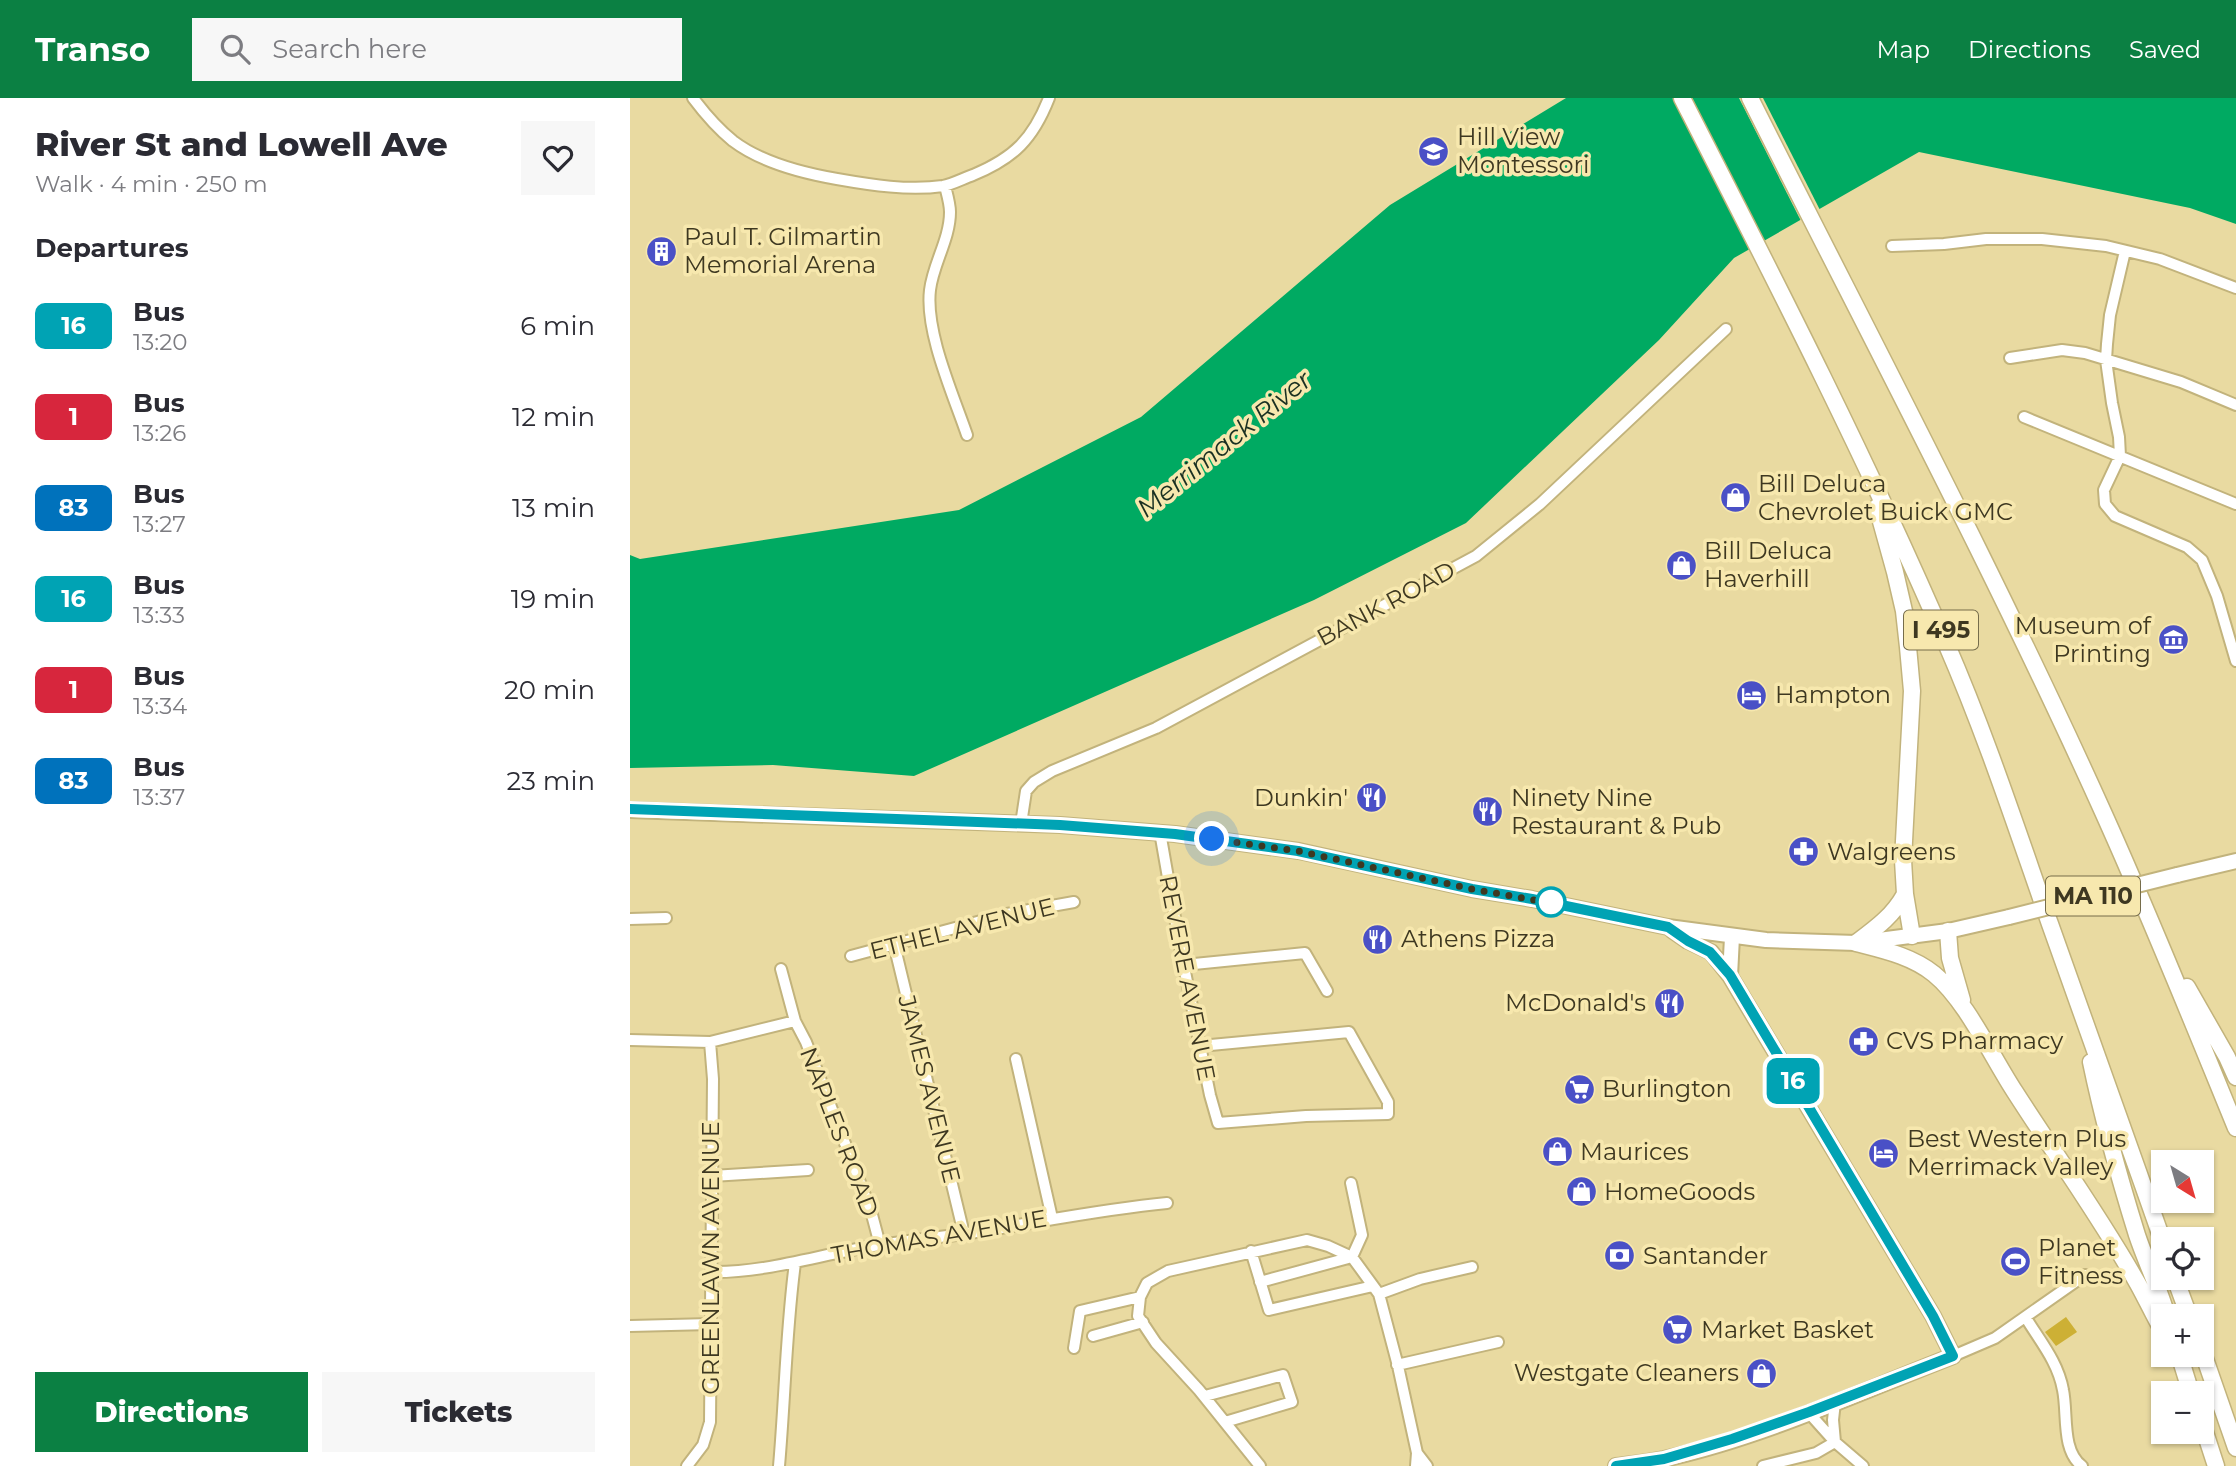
<!DOCTYPE html>
<html lang="en">
<head>
<meta charset="utf-8">
<style>
	:root { --surface:#fff; --page:#f7f7f7; --text:#2b2b33; --muted:#7c7c81; --accent:#0b8043 }
	body { margin:0; font-family:Montserrat,sans-serif; background:var(--page); color:var(--text); height:100vh; display:flex; flex-direction:column; font-size:26px; white-space:nowrap }
	* { box-sizing:border-box; margin:0 }
	p { font-size:23px; color:var(--muted) }
	.icon { flex:none; width:38px; height:38px; fill:none; stroke:currentColor; stroke-width:2; stroke-linecap:round; stroke-linejoin:round }
	.map { position:relative; flex:1; overflow:hidden }
	.details { display:flex; flex-direction:column; background:var(--surface); width:630px }
	.details>* { flex:none }
	.badge { padding:0 14px; border-radius:10px; font-size:24px; line-height:46px }
	.needle { width:46px; rotate:143deg }
	.tools { position:absolute; left:1521px; top:1052px; display:grid; gap:14px }
	.tools a { display:grid; place-items:center; width:63px; height:63px; border-radius:0px; background:var(--surface); box-shadow:0 2px 5px #0004; font-size:35px }
	.you { position:absolute; width:35px; height:35px; margin:-18px; border:5px solid #fff; border-radius:50%; background:#1a73e8; box-shadow:0 0 0 10px #1a73e833 }
	.map>.badge { position:absolute; translate:-50% -50%; box-shadow:0 0 0 4px #fff }
	h2 { padding:0 35px; font-size:26px; line-height:63px }
	.round { display:grid; place-items:center; flex:none; width:74px; height:74px; border-radius:0px; background:var(--page) }
	.headline { display:flex; align-items:center; justify-content:space-between; height:119px; padding:0 35px }
	h1 { font-size:33px; font-weight:800; line-height:52px }
	.action { display:flex; gap:14px; margin-top:auto; padding:14px 35px }
	.action a { flex:1; height:80px; border-radius:0px; background:var(--accent); color:#fff; font-size:28px; font-weight:800; line-height:80px; text-align:center }
	.action a+a { background:var(--page); color:var(--text) }
	ul { padding:0; list-style:none }
	li { display:flex; align-items:center; gap:21px; height:91px; padding:0 35px }
	li div { flex:1 }
	li b { display:block; font-size:26px }
	li em { font-style:normal }
	li .badge { min-width:77px; font-weight:700; text-align:center }
	header { display:flex; align-items:center; gap:42px; box-sizing:border-box; height:98px; padding:0 35px; background:var(--accent); color:#fff }
	header strong { font-size:33px }
	nav { display:flex; gap:38px; margin-inline-start:auto; font-size:24px }
	.search { width:490px; height:63px; background:var(--page); display:flex; align-items:center; gap:18px; box-sizing:border-box; padding:0 24px; border-radius:0px; color:var(--muted); font-size:26px }
	main { display:flex; flex:1; min-height:0 }
	.map>svg:first-child { display:block }
	.green { fill:#cdb035 }
	.water { fill:#00aa62 }
	.pier { fill:#e9daa1 }
	.lines { fill:none; stroke-linecap:round; stroke-linejoin:round }
	.minor-casing { stroke:#c2b37c; stroke-width:14 }
	.major-casing { stroke:#c2b37c; stroke-width:18 }
	.highway-casing { stroke:#c2b37c; stroke-width:19 }
	.minor { stroke:#fff; stroke-width:10 }
	.major { stroke:#fff; stroke-width:14 }
	.highway { stroke:#fff; stroke-width:16 }
	.major-bridge-casing { stroke:#c2b37c; stroke-width:18; stroke-linecap:butt }
	.major-bridge { stroke:#fff; stroke-width:14 }
	.line-casing { stroke:#fff; stroke-width:16 }
	.line { stroke:#00a3b4; stroke-width:10 }
	.walk { stroke:#3e3821; stroke-width:7; stroke-dasharray:0 12.6 }
	.stop-dot { fill:#fff; stroke:#00a3b4; stroke-width:3.5 }
	.labels { text-anchor:middle; stroke-width:7; stroke-linejoin:round; paint-order:stroke }
	.shield { fill:#f7e8ae; stroke:#766d4b; stroke-width:2 }
	.shield-label { font-size:23px; font-weight:bold; fill:#3e3821 }
	.poi-label { font-size:24px; fill:#3e3821; stroke:#f7e8ae; text-anchor:start }
	.street-label { font-size:24px; fill:#3e3821; stroke:#f7e8ae }
	.water-label { font-size:26px; font-style:italic; fill:#1a3022; stroke:#f7e8ae }
</style>
</head>
<body>
<header>
<strong>Transo</strong>
<div class="search"><svg class="icon" aria-label="search" viewBox="0 0 24 24"><circle cx="10" cy="10" r="6"/><path d="M15 15l6 6"/></svg>Search here</div>
<nav><a>Map</a><a>Directions</a><a>Saved</a></nav>
</header>
<main>
<section class="details">
<div class="headline"><div><h1>River St and Lowell Ave</h1><p>Walk · 4 min · 250 m</p></div><a class="round"><svg class="icon" aria-label="heart" viewBox="0 0 24 24"><path d="M12 20l-8-8c-3-5 5-10 8-4 3-6 11-1 8 4z"/></svg></a></div>
<h2>Departures</h2>
<ul>
<li><span class="badge" style="background:#00a3b4;color:#fff">16</span><div><b>Bus</b><p>13:20</p></div><em>6 min</em></li>
<li><span class="badge" style="background:#d7263d;color:#fff">1</span><div><b>Bus</b><p>13:26</p></div><em>12 min</em></li>
<li><span class="badge" style="background:#0072bc;color:#fff">83</span><div><b>Bus</b><p>13:27</p></div><em>13 min</em></li>
<li><span class="badge" style="background:#00a3b4;color:#fff">16</span><div><b>Bus</b><p>13:33</p></div><em>19 min</em></li>
<li><span class="badge" style="background:#d7263d;color:#fff">1</span><div><b>Bus</b><p>13:34</p></div><em>20 min</em></li>
<li><span class="badge" style="background:#0072bc;color:#fff">83</span><div><b>Bus</b><p>13:37</p></div><em>23 min</em></li>
</ul>
<div class="action"><a>Directions</a><a>Tickets</a></div>
</section>
<div class="map">
<svg width="1606" height="1368" viewBox="0 0 1606 1368">
	<rect width="100%" height="100%" fill="#e9daa1"/>
	<path class="green" d="M 1436,1219 L 1447,1234 L 1426,1248 L 1415,1234 Z"/>
	<path class="water" d="M 936,0 L 1606,0 L 1606,126 L 1560,110 L 1289,54 L 1104,160 L 1029,242 L 836,425 L 684,502 L 284,678 L 143,667 L 0,670 L 0,457 L 10,461 L 329,412 L 511,319 L 760,107 Z"/>
	<path class="pier" d="M 1109,0 L 1133,0 L 1191,114 L 1172,125 Z"/>
	<g class="lines">
		<defs>
			<path id="minor" d="M 63,0 C 75,16 87,30 103,43 C 132,65 172,75 207,81 C 241,87 279,93 313,88 C 323,86 334,80 343,77 C 384,60 403,41 419,0
				M 315,88 C 317,96 320,106 320,114 C 320,141 303,166 300,192 C 295,234 323,296 337,337
				M 1262,148 L 1314,146 L 1356,141 L 1412,141 L 1476,148 L 1530,161 L 1606,190
				M 1495,153 L 1480,217 L 1477,246 L 1476,262 L 1482,305 L 1489,339 L 1490,358 L 1474,392 L 1475,406 L 1485,418 L 1557,449 L 1572,462 L 1587,498 L 1606,563
				M 1380,260 L 1432,252 L 1455,255 L 1551,284 L 1606,307
				M 1394,319 L 1606,406
				M 391,726 L 396,693 L 404,684 L 422,673 L 526,630 L 846,458 L 910,406 L 1096,231
				M 530,734 L 551,854 L 580,997 L 588,1025 L 676,1018 L 758,1016 L 758,1004 L 719,934 L 570,948
				M 0,821 L 36,820
				M 264,846 L 334,1136
				M 221,858 L 377,816 L 444,804
				M 554,867 L 675,855 L 697,893
				M 151,871 L 165,923 L 176,944 L 241,1113 L 250,1147
				M 0,942 L 80,944 L 165,923
				M 386,961 L 422,1120
				M 82,1078 L 178,1072
				M 621,1153 L 639,1212 L 743,1188
				M 81,1174 C 138,1175 194,1155 250,1147 C 282,1142 314,1139 346,1134 C 410,1124 473,1111 537,1105
				M 630,1184 L 722,1159 L 732,1137 L 721,1085
				M 749,1196 L 790,1181 L 842,1169
				M 1396,1220 C 1410,1243 1428,1264 1433,1292 C 1438,1316 1431,1352 1452,1368
				M 0,1228 L 81,1226
				M 463,1238 L 513,1224
				M 444,1250 L 450,1213 L 510,1199
				M 1323,1258 L 1365,1240 L 1455,1177
				M 767,1267 L 868,1244
				M 575,1298 L 653,1277 L 662,1304 L 595,1324
				M 1205,1304 L 1203,1322 L 1205,1344
				M 1179,1315 L 1205,1344 L 1233,1368
				M 57,1368 L 73,1347 L 80,1324 L 83,981 L 80,944
				M 149,1368 C 155,1300 156,1232 165,1165
				M 630,1368 L 569,1292 L 526,1245 L 508,1218 L 510,1199 L 517,1185 L 538,1173 L 677,1142 L 698,1148 L 722,1159 L 749,1196 L 768,1268 L 787,1355
				M 786,1368 L 787,1355 L 797,1368
				M 1133,1368 L 1186,1355 L 1205,1344"/>
			<path id="major" d="M 0,712 L 430,727 L 545,736 L 669,753 L 842,791 L 902,801 L 1038,829 L 1136,842 L 1226,845 L 1318,833 L 1379,819
				M 1547,777 L 1606,763
				M 1100,878 L 1102,839
				M 986,1368 C 1001,1366 1018,1364 1034,1361 C 1131,1340 1230,1294 1323,1258 L 1303,1218 L 1100,878 L 1081,854 L 1058,843 L 1042,832"/>
			<path id="highway" d="M 1052,0 C 1144,180 1236,359 1316,545 C 1356,637 1387,732 1420,826 C 1457,933 1496,1038 1533,1144
				M 1120,0 C 1239,237 1364,472 1473,714 C 1520,818 1563,925 1606,1030
				M 1247,409 L 1265,474 L 1274,513 L 1278,549 L 1282,593 L 1273,762 L 1275,796 L 1282,838
				M 1318,833 L 1320,860 L 1332,902
				M 1226,845 C 1253,852 1282,858 1304,876 C 1336,902 1362,959 1385,994 C 1426,1058 1471,1120 1508,1186 C 1517,1202 1524,1218 1533,1233
				M 1226,845 C 1246,830 1263,818 1275,796
				M 1557,889 L 1597,959 L 1606,979
				M 1461,964 C 1473,1022 1489,1079 1507,1137 C 1516,1164 1529,1190 1537,1218
				M 1545,1180 L 1559,1218
				M 1572,1252 L 1606,1350
				M 1549,1256 L 1561,1295
				M 1572,1325 L 1586,1368"/>
		</defs>
		<use href="#minor" class="minor-casing"/>
		<use href="#major" class="major-casing"/>
		<use href="#highway" class="highway-casing"/>
		<use href="#minor" class="minor"/>
		<use href="#major" class="major"/>
		<use href="#highway" class="highway"/>
		<defs>
			<path id="major-bridge" d="M 1379,819 L 1547,777"/>
		</defs>
		<use href="#major-bridge" class="major-bridge-casing"/>
		<use href="#major-bridge" class="major-bridge"/>
	</g>
	<g class="lines">
		<defs>
			<path id="line" d="M 0,711 L 430,727 L 545,736 L 668,753 L 842,791 L 902,801 L 1038,829 L 1058,843 L 1080,854 L 1100,877 L 1303,1218 L 1323,1258 L 1179,1314 L 1102,1341 L 1034,1361 L 986,1368"/>
		</defs>
		<use href="#line" class="line-casing"/>
		<use href="#line" class="line"/>
		<path class="walk" d="M 582,741 L 668,753 L 842,791 L 926,806 L 921,804"/>
	</g>
	<defs>
		<symbol id="school-disc" viewBox="-11 -11 22 22"><circle r="9.5" fill="#4a50c6" stroke="#f7e8ae"/><path d="M0-5L7-2L0 1L-7-2ZM-4 1L0 2.5L4 1V4Q0 6-4 4Z" fill="#fff"/></symbol>
		<symbol id="building-disc" viewBox="-11 -11 22 22"><circle r="9.5" fill="#4a50c6" stroke="#f7e8ae"/><path d="M-4-6H4V6H1V3H-1V6H-4ZM-2.5-4.3h1.7v1.8h-1.7ZM.8-4.3h1.7v1.8H.8ZM-2.5-1h1.7V.8h-1.7ZM.8-1h1.7V.8H.8Z" fill="#fff"/></symbol>
		<symbol id="shop-disc" viewBox="-11 -11 22 22"><circle r="9.5" fill="#4a50c6" stroke="#f7e8ae"/><path d="M-5-2.5h2.3a2.7 3.5 0 0 1 5.4 0H5L5.5 6h-11ZM-1.5-2.5h3a1.5 2.3 0 0 0-3 0Z" fill="#fff"/></symbol>
		<symbol id="museum-disc" viewBox="-11 -11 22 22"><circle r="9.5" fill="#4a50c6" stroke="#f7e8ae"/><path d="M0-6L6-3V-2H-6V-3ZM-5-1h2V3h-2ZM-1-1h2V3h-2ZM3-1h2V3H3ZM-6 4H6V6H-6Z" fill="#fff"/></symbol>
		<symbol id="hotel-disc" viewBox="-11 -11 22 22"><circle r="9.5" fill="#4a50c6" stroke="#f7e8ae"/><path d="M-6-4.5h1.5V1H6V5H4.5V3h-9V5H-6ZM-4 0a1.8 1.8 0 1 1 3.6 0ZM.5 0V-2.5h3Q6-2.5 6 0Z" fill="#fff"/></symbol>
		<symbol id="restaurant-disc" viewBox="-11 -11 22 22"><circle r="9.5" fill="#4a50c6" stroke="#f7e8ae"/><path d="M-5-6h1v4h1v-4h1v4h1v-4h1v5L-1.5 .5V6h-2V.5L-5-1ZM5-6V6H3V1.5H1.5Q1.5-4 5-6Z" fill="#fff"/></symbol>
		<symbol id="pharmacy-disc" viewBox="-11 -11 22 22"><circle r="9.5" fill="#4a50c6" stroke="#f7e8ae"/><path d="M-2-6h4v4h4v4h-4v4h-4v-4h-4v-4h4Z" fill="#fff"/></symbol>
		<symbol id="supermarket-disc" viewBox="-11 -11 22 22"><circle r="9.5" fill="#4a50c6" stroke="#f7e8ae"/><path d="M-6-5.5h2.5l.6 2H6L4.5 2H-2.5L-4.4-4H-6ZM-1.5 3.2a1.3 1.3 0 1 0 .1 0ZM3 3.2a1.3 1.3 0 1 0 .1 0Z" fill="#fff"/></symbol>
		<symbol id="bank-disc" viewBox="-11 -11 22 22"><circle r="9.5" fill="#4a50c6" stroke="#f7e8ae"/><path d="M-6-4H6V4H-6ZM0-2.3a2.3 2.3 0 1 0 0 4.6a2.3 2.3 0 1 0 0-4.6Z" fill="#fff"/></symbol>
		<symbol id="stadium-disc" viewBox="-11 -11 22 22"><circle r="9.5" fill="#4a50c6" stroke="#f7e8ae"/><path d="M0-5a6.5 5 0 1 0 0 10a6.5 5 0 1 0 0-10ZM-3.5-1.8h7v3.6h-7Z" fill="#fff"/></symbol>
	</defs>
	<g fill-rule="evenodd">
		<use href="#school-disc" x="786" y="36" width="35" height="35"/>
		<use href="#building-disc" x="14" y="136" width="35" height="35"/>
		<use href="#shop-disc" x="1088" y="382" width="35" height="35"/>
		<use href="#shop-disc" x="1034" y="450" width="35" height="35"/>
		<use href="#museum-disc" x="1526" y="524" width="35" height="35"/>
		<use href="#hotel-disc" x="1104" y="580" width="35" height="35"/>
		<use href="#restaurant-disc" x="724" y="682" width="35" height="35"/>
		<use href="#restaurant-disc" x="840" y="696" width="35" height="35"/>
		<use href="#pharmacy-disc" x="1156" y="736" width="35" height="35"/>
		<use href="#restaurant-disc" x="730" y="824" width="35" height="35"/>
		<use href="#restaurant-disc" x="1022" y="888" width="35" height="35"/>
		<use href="#pharmacy-disc" x="1216" y="926" width="35" height="35"/>
		<use href="#supermarket-disc" x="932" y="974" width="35" height="35"/>
		<use href="#shop-disc" x="910" y="1036" width="35" height="35"/>
		<use href="#hotel-disc" x="1236" y="1038" width="35" height="35"/>
		<use href="#shop-disc" x="934" y="1076" width="35" height="35"/>
		<use href="#bank-disc" x="972" y="1140" width="35" height="35"/>
		<use href="#stadium-disc" x="1368" y="1146" width="35" height="35"/>
		<use href="#supermarket-disc" x="1030" y="1214" width="35" height="35"/>
		<use href="#shop-disc" x="1114" y="1258" width="35" height="35"/>
	</g>
	<circle class="stop-dot" cx="921" cy="804" r="14"/>
	<g class="labels">
		<g class="shield">
			<rect x="1274" y="512.5" width="74" height="39" rx="5"/>
			<rect x="1416" y="778.5" width="94" height="39" rx="5"/>
		</g>
		<g class="shield-label">
			<text x="1311" y="540">I 495</text>
			<text x="1463" y="806">MA 110</text>
		</g>
		<g class="poi-label">
			<text x="827" y="47">Hill View<tspan x="827" dy="28">Montessori</tspan></text>
			<text x="54" y="147">Paul T. Gilmartin<tspan x="54" dy="28">Memorial Arena</tspan></text>
			<text x="1128" y="394">Bill Deluca<tspan x="1128" dy="28">Chevrolet Buick GMC</tspan></text>
			<text x="1074" y="461">Bill Deluca<tspan x="1074" dy="28">Haverhill</tspan></text>
			<text x="1521" y="536" text-anchor="end">Museum of<tspan x="1521" dy="28">Printing</tspan></text>
			<text x="1145" y="605">Hampton</text>
			<text x="718" y="708" text-anchor="end">Dunkin'</text>
			<text x="881" y="708">Ninety Nine<tspan x="881" dy="28">Restaurant &amp; Pub</tspan></text>
			<text x="1197" y="762">Walgreens</text>
			<text x="771" y="849">Athens Pizza</text>
			<text x="1016" y="913" text-anchor="end">McDonald's</text>
			<text x="1256" y="951">CVS Pharmacy</text>
			<text x="972" y="999">Burlington</text>
			<text x="1277" y="1049">Best Western Plus<tspan x="1277" dy="28">Merrimack Valley</tspan></text>
			<text x="950" y="1062">Maurices</text>
			<text x="974" y="1102">HomeGoods</text>
			<text x="1408" y="1158">Planet<tspan x="1408" dy="28">Fitness</tspan></text>
			<text x="1013" y="1166">Santander</text>
			<text x="1071" y="1240">Market Basket</text>
			<text x="1109" y="1283" text-anchor="end">Westgate Cleaners</text>
		</g>
		<g class="street-label">
			<text transform="translate(756 506) rotate(-28)" y="8">BANK ROAD</text>
			<text transform="translate(332 831) rotate(-14)" y="8">ETHEL AVENUE</text>
			<text transform="translate(557 880) rotate(79)" y="8">REVERE AVENUE</text>
			<text transform="translate(299 991) rotate(76)" y="8">JAMES AVENUE</text>
			<text transform="translate(209 1034) rotate(69)" y="8">NAPLES ROAD</text>
			<text transform="translate(309 1139) rotate(-10)" y="8">THOMAS AVENUE</text>
			<text transform="translate(81 1160) rotate(-90)" y="8">GREENLAWN AVENUE</text>
		</g>
		<g class="water-label">
			<text transform="translate(594 346) rotate(-39)" y="9">Merrimack River</text>
		</g>
	</g>
</svg>
<div class="tools">
<a><svg class="needle" viewBox="-14 -14 28 28"><path d="M0-13l5 13h-10z" fill="#e53935"/><path d="M0 13l5-13h-10z" fill="#7c7c81"/></svg></a>
<a><svg class="icon" aria-label="locate" viewBox="0 0 24 24"><circle cx="12" cy="12" r="6"/><path d="M12 2v4M12 18v4M2 12h4M18 12h4"/></svg></a>
<a>+</a>
<a>−</a>
</div>
<div class="you" style="left:582px;top:741px"></div>
<b class="badge" style="left:1163px;top:983px;background:#00a3b4;color:#fff">16</b>
</div>
</main>
</body>
</html>
